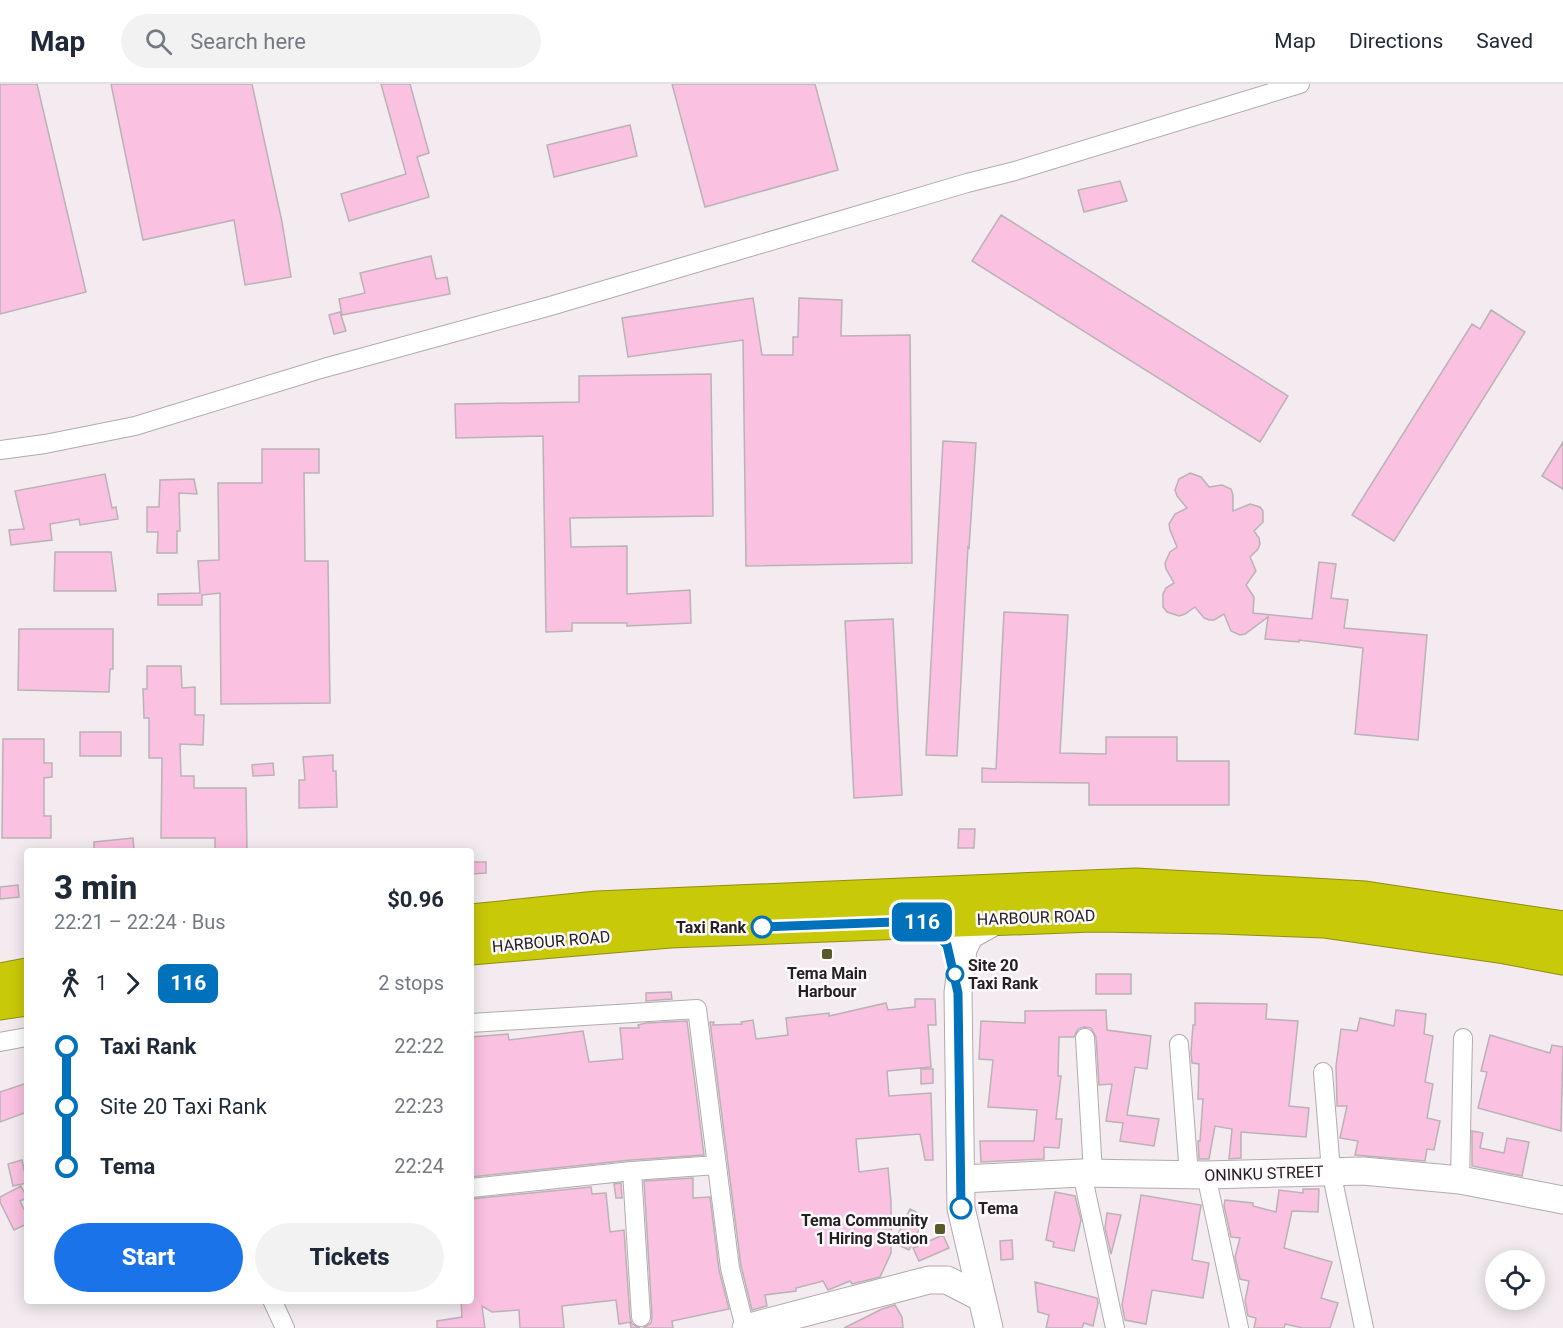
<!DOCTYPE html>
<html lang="en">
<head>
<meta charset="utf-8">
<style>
	:root { --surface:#fff; --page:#f2f2f3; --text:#1f2937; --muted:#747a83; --line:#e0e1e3; --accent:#1a73e8 }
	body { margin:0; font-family:Roboto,sans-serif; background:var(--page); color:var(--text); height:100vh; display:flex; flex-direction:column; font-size:22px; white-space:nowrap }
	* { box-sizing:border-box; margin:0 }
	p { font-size:20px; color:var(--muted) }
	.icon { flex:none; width:33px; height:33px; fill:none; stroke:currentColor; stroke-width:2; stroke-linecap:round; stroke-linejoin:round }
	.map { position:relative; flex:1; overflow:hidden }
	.sheet { position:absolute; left:24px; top:764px; width:450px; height:456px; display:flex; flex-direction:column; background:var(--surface); border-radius:6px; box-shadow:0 3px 15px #0003 }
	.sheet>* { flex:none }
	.badge { padding:0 12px; border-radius:9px; font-size:21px; line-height:39px }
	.controls { position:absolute; left:1485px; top:1166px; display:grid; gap:12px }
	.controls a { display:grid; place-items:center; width:60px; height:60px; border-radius:50%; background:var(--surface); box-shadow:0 3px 15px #0003; font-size:30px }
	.map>.badge { position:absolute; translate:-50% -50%; box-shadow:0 0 0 3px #fff }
	.legs { display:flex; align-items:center; gap:9px; height:66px; padding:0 30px; font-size:20px }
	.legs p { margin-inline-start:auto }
	.summary { display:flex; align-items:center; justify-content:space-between; height:102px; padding:0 30px }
	h1 { font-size:33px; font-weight:800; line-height:45px }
	.button { display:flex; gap:12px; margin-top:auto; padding:12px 30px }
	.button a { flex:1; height:69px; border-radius:36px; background:var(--accent); color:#fff; font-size:24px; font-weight:800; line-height:69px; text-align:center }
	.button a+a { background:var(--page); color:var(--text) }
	ul { padding:0 30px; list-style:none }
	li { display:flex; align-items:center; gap:21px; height:60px; font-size:22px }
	li i { display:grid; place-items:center; width:9px; height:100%; margin:0 8px; background:currentColor }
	li i::after { content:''; width:15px; height:15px; margin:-8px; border:4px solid; border-radius:50%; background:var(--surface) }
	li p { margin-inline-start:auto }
	li:first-child i { background:linear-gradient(#0000 50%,currentColor 0) }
	li:last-child i { background:linear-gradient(currentColor 50%,#0000 0) }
	header { display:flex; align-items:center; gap:36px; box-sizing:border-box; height:84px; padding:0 30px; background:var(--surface); border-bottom:2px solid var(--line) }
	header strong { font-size:28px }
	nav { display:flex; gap:33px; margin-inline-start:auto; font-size:21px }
	.search { width:420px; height:54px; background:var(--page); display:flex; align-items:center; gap:15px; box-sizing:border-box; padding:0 21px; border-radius:33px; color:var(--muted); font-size:22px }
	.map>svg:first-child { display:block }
	.building { fill:#fac1e0; stroke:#bab2b6; stroke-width:1.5 }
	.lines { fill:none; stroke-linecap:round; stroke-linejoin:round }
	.street-casing { stroke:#b2aaae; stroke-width:20 }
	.secondary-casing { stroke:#b2aaae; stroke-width:29 }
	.highway-casing { stroke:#8f8e11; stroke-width:35 }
	.street { stroke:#fff; stroke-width:18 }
	.secondary { stroke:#fff; stroke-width:27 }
	.highway { stroke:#c8c908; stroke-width:33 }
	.line-1-casing { stroke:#fff; stroke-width:14 }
	.line-1 { stroke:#0072bc; stroke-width:9 }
	.stop-1-dot { fill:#fff; stroke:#0072bc; stroke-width:3 }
	.poi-dot { fill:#595a27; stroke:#fef9fc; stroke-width:2 }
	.labels { text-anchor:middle; stroke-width:5; stroke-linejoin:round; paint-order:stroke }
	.street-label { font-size:16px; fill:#242122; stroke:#fef9fc }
	.stop-label { font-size:16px; font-weight:bold; fill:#242122; stroke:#fef9fc; text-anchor:start }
	.poi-label { font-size:16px; font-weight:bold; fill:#242122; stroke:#fef9fc }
</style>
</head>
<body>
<header>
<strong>Map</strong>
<div class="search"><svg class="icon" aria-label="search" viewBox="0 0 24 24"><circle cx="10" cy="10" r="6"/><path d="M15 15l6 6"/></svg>Search here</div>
<nav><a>Map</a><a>Directions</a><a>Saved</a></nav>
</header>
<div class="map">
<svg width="1563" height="1244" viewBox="0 0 1563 1244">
	<rect width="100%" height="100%" fill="#f3ebef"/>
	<path class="building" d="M 0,0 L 37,0 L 86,208 L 0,230 Z
		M 111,0 L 252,0 L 282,138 L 291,193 L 245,201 L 234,136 L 143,156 Z
		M 381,0 L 410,0 L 429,69 L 417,73 L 429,113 L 349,137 L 341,110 L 406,90 Z
		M 672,0 L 815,0 L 838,86 L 705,123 Z
		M 630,41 L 637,72 L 554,93 L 547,61 Z
		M 1120,97 L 1127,117 L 1084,128 L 1078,106 Z
		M 1001,131 L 1288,312 L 1260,358 L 972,177 Z
		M 431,172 L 436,195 L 447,193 L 450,210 L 342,231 L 339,215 L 365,209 L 360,189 Z
		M 753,214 L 762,271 L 793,271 L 793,253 L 798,253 L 799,214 L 842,216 L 841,252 L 910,251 L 912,479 L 746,482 L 743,256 L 628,273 L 622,234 Z
		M 1491,226 L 1525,248 L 1394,457 L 1352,431 L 1472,240 L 1480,245 Z
		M 340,228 L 346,247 L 334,250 L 329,231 Z
		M 711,290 L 713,432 L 570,434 L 571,463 L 627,462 L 627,510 L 690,506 L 691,539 L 627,542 L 627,539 L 572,539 L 572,547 L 546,548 L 543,352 L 456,354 L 455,320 L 579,318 L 579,292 Z
		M 943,357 L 976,359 L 969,464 L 968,463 L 957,672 L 926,671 Z
		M 1563,358 L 1563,405 L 1542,392 Z
		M 262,365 L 319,365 L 319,389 L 304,389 L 305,477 L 328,477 L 330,619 L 221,620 L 220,509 L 202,511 L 202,521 L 158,521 L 158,510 L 200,509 L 198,477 L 219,476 L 218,399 L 262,399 Z
		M 1190,389 L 1201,393 L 1209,403 L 1222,401 L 1231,405 L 1233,411 L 1233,427 L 1250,420 L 1260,423 L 1263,427 L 1263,438 L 1254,447 L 1259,454 L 1260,460 L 1258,465 L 1250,473 L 1256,487 L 1246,501 L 1254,513 L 1253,529 L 1312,535 L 1319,478 L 1336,480 L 1331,514 L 1348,516 L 1344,544 L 1427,551 L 1418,656 L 1355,650 L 1363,564 L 1299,556 L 1299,558 L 1265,555 L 1268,533 L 1245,550 L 1240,551 L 1231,547 L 1224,530 L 1214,536 L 1209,536 L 1204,534 L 1195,523 L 1185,530 L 1179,532 L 1167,528 L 1163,523 L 1163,510 L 1166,504 L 1174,499 L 1166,485 L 1165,479 L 1170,468 L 1177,463 L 1170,446 L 1169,440 L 1175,430 L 1187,424 L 1177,412 L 1175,406 L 1179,395 Z
		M 105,390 L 112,424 L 116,423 L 118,435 L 80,441 L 79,435 L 50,440 L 52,456 L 11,461 L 9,446 L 24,445 L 15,407 Z
		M 194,395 L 197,410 L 179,409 L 180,447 L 177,447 L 177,469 L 157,469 L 158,448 L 147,448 L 147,423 L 159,423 L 160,396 Z
		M 55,468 L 111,468 L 116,507 L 54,507 Z
		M 1004,528 L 1068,531 L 1060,669 L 1106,670 L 1106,653 L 1177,653 L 1177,677 L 1229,677 L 1229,721 L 1089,721 L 1089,699 L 982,698 L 982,684 L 996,685 Z
		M 893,535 L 902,711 L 854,714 L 845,537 Z
		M 19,545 L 113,545 L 113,585 L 110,585 L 109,608 L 18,606 Z
		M 147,582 L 181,582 L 182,604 L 195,603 L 195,631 L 204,631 L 203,661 L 180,660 L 181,692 L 194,692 L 194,704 L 246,704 L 247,766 L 215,766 L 215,754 L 161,754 L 162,674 L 149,674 L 149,634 L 144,634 L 143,605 L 147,605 Z
		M 80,648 L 121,648 L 121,672 L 80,672 Z
		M 3,655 L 44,655 L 44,679 L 52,679 L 52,693 L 44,694 L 44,732 L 51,732 L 51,754 L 2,754 Z
		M 333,671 L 333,687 L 336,687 L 337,723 L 299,724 L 299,696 L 305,696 L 303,673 Z
		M 273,679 L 274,691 L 253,692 L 252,681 Z
		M 959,745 L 975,745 L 974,764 L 958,764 Z
		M 133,754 L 134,766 L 94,766 L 94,758 Z
		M 471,778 L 486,778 L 486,789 L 471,790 Z
		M 18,801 L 19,813 L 0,815 L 0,803 Z
		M 1096,890 L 1131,890 L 1131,910 L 1096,910 Z
		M 671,908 L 672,915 L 646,917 L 646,909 Z
		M 915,915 L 935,915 L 936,941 L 928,941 L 931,983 L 887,987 L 889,1012 L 931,1009 L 933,1076 L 925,1076 L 920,1050 L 856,1055 L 859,1088 L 888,1084 L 891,1118 L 891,1169 L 880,1193 L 852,1200 L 850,1197 L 828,1206 L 823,1197 L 796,1204 L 796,1207 L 765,1211 L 767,1222 L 752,1226 L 741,1182 L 710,938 L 714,938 L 713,941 L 742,940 L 741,938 L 753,936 L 756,955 L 788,951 L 786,934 L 829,929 L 829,932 L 886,919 L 888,926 L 915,923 Z
		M 1195,919 L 1267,920 L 1266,935 L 1298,937 L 1289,1022 L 1309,1024 L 1306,1053 L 1241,1048 L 1241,1074 L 1229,1075 L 1232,1045 L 1215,1042 L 1209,1075 L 1199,1075 L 1198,1057 L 1200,1057 L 1203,1015 L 1198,1015 L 1199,980 L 1192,979 L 1191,968 L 1193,941 L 1195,941 Z
		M 1106,926 L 1107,946 L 1151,952 L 1147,985 L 1135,983 L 1127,1031 L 1159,1035 L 1154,1062 L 1120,1057 L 1123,1039 L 1106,1037 L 1112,1000 L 1099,1001 L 1096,953 L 1091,944 L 1084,943 L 1078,945 L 1074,953 L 1059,953 L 1058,992 L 1061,992 L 1056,1035 L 1062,1035 L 1059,1064 L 1044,1063 L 1044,1075 L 981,1078 L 980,1057 L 1034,1057 L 1037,1026 L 988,1023 L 993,976 L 979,975 L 981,937 L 1025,939 L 1025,927 Z
		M 1396,926 L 1426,930 L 1424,950 L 1433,952 L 1425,998 L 1433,1000 L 1427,1034 L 1440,1037 L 1434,1066 L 1427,1065 L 1425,1077 L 1355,1071 L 1358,1057 L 1340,1054 L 1347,1022 L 1337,1022 L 1337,1020 L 1336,982 L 1341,945 L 1357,947 L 1360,934 L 1394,942 Z
		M 687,937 L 704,1071 L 631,1076 L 471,1093 L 471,1053 L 473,1053 L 471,953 L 508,950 L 509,956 L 583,947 L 589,978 L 623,975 L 620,944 L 639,944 L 638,941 L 646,939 Z
		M 1490,951 L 1550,969 L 1552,961 L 1563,963 L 1561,1047 L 1478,1024 L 1487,988 L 1481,987 Z
		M 921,985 L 933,985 L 933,999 L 921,1000 Z
		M 27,999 L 27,1028 L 0,1038 L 0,1008 Z
		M 1472,1047 L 1483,1049 L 1480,1064 L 1504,1069 L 1507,1054 L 1529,1058 L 1522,1092 L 1472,1082 Z
		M 22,1076 L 27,1099 L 13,1102 L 8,1080 Z
		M 693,1094 L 693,1114 L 710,1113 L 719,1186 L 729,1225 L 672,1237 L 673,1244 L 643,1244 L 651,1239 L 652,1232 L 644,1097 Z
		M 621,1099 L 622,1114 L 616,1114 L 614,1100 Z
		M 21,1102 L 27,1114 L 20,1117 L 27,1131 L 27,1140 L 14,1146 L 0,1118 L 0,1113 Z
		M 591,1103 L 592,1110 L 606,1109 L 610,1148 L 624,1146 L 630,1234 L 632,1240 L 640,1244 L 631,1244 L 630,1238 L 619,1240 L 616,1216 L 562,1222 L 564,1244 L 520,1244 L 519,1226 L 492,1228 L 482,1222 L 485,1244 L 437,1244 L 437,1237 L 462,1233 L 461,1216 L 474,1216 L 471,1215 L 471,1115 Z
		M 1303,1105 L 1319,1105 L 1318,1128 L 1292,1127 L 1284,1164 L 1332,1178 L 1321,1214 L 1338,1219 L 1330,1244 L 1303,1244 L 1285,1240 L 1284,1244 L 1254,1244 L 1256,1234 L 1248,1232 L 1245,1217 L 1249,1197 L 1240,1195 L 1235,1173 L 1240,1154 L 1231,1153 L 1224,1122 L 1225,1116 L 1253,1119 L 1253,1122 L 1276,1128 L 1279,1106 L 1303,1109 Z
		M 1055,1108 L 1075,1112 L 1081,1136 L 1074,1167 L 1053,1163 L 1054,1158 L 1046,1156 Z
		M 1141,1111 L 1201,1121 L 1192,1176 L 1209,1179 L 1203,1214 L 1152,1206 L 1146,1240 L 1125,1236 L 1122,1221 Z
		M 910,1125 L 925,1133 L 909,1166 L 894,1159 Z
		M 1107,1129 L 1121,1131 L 1111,1170 L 1105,1144 Z
		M 943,1151 L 949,1164 L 919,1177 L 913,1164 Z
		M 1012,1156 L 1013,1175 L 1001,1176 L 1000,1157 Z
		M 1035,1198 L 1097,1214 L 1098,1219 L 1093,1242 L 1084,1239 L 1082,1244 L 1046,1244 L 1049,1231 L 1038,1228 Z
		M 895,1221 L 902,1233 L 903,1244 L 844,1244 L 882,1225 Z"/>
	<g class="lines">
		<defs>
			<path id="street" d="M 0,366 L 45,360 L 135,342 L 324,284 L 547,223 L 967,99 L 1015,87 L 1300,0
				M 471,939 L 697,925 L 730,1184 L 745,1244
				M 1085,954 L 1093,1089
				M 0,958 L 27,953
				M 1179,960 L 1189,1091
				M 1323,988 L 1331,1087 L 1364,1244
				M 632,1087 L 717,1081
				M 1082,1089 L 1115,1244
				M 1206,1091 L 1239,1244
				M 1460,1096 L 1463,954
				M 471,1104 L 632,1087 L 641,1233
				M 272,1216 L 285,1244"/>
			<path id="secondary" d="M 962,1095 L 1082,1089 L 1206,1091 L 1363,1087 L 1460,1096 L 1563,1116
				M 746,1244 L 929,1196 L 947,1196 L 982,1214
				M 989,1244 L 961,1124 L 958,909 L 963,865 L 970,851 L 999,835"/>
			<path id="highway" d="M 471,837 L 597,824 L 1136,801 L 1365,814 L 1563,844
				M 471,864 L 670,847 L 1093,831 L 1219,833 L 1324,837 L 1505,863 L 1563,874
				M 0,896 L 27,891
				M 0,919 L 27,915"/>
		</defs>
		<use href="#street" class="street-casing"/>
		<use href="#secondary" class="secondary-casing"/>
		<use href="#highway" class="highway-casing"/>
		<use href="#street" class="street"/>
		<use href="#secondary" class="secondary"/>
		<use href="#highway" class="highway"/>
	</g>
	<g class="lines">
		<defs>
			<path id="line-1" d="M 762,843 L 921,837 L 947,861 L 958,909 L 961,1124"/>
		</defs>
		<use href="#line-1" class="line-1-casing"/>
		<use href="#line-1" class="line-1"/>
	</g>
	<g class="stop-1-dot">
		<circle cx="762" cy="843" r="10"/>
		<circle cx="955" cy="890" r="8"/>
		<circle cx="961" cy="1124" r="10"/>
	</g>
	<g class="poi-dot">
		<rect x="821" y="864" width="12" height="12" rx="3"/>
		<rect x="934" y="1139" width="12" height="12" rx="3"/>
	</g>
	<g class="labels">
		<g class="street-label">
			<text transform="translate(1036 833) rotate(-2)" y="6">HARBOUR ROAD</text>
			<text transform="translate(551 857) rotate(-5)" y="6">HARBOUR ROAD</text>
			<text transform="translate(1264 1089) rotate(-2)" y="6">ONINKU STREET</text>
		</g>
		<g class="stop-label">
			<text x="746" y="849" text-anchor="end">Taxi Rank</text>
			<text x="968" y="887">Site 20<tspan x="968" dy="18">Taxi Rank</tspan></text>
			<text x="978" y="1130">Tema</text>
		</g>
		<g class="poi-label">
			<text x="827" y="895">Tema Main<tspan x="827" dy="18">Harbour</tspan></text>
			<text x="928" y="1142" text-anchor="end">Tema Community<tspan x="928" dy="18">1 Hiring Station</tspan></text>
		</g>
	</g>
</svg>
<div class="controls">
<a><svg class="icon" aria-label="locate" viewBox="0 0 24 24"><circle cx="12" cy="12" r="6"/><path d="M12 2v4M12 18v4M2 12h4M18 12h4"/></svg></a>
</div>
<b class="badge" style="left:922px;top:838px;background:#0072bc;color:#fff">116</b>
<section class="sheet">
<div class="summary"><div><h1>3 min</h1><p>22:21 – 22:24 · Bus</p></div><b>$0.96</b></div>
<div class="legs"><svg class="icon" aria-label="walk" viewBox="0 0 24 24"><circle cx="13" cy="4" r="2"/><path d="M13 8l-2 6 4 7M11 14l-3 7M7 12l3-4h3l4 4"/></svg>1<svg class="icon" aria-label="forward" viewBox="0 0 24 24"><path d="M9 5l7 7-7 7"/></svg><b class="badge" style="background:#0072bc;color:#fff">116</b><p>2 stops</p></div>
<ul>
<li><i style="color:#0072bc"></i><b>Taxi Rank</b><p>22:22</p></li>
<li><i style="color:#0072bc"></i><span>Site 20 Taxi Rank</span><p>22:23</p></li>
<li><i style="color:#0072bc"></i><b>Tema</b><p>22:24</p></li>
</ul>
<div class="button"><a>Start</a><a>Tickets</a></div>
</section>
</div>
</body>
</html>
